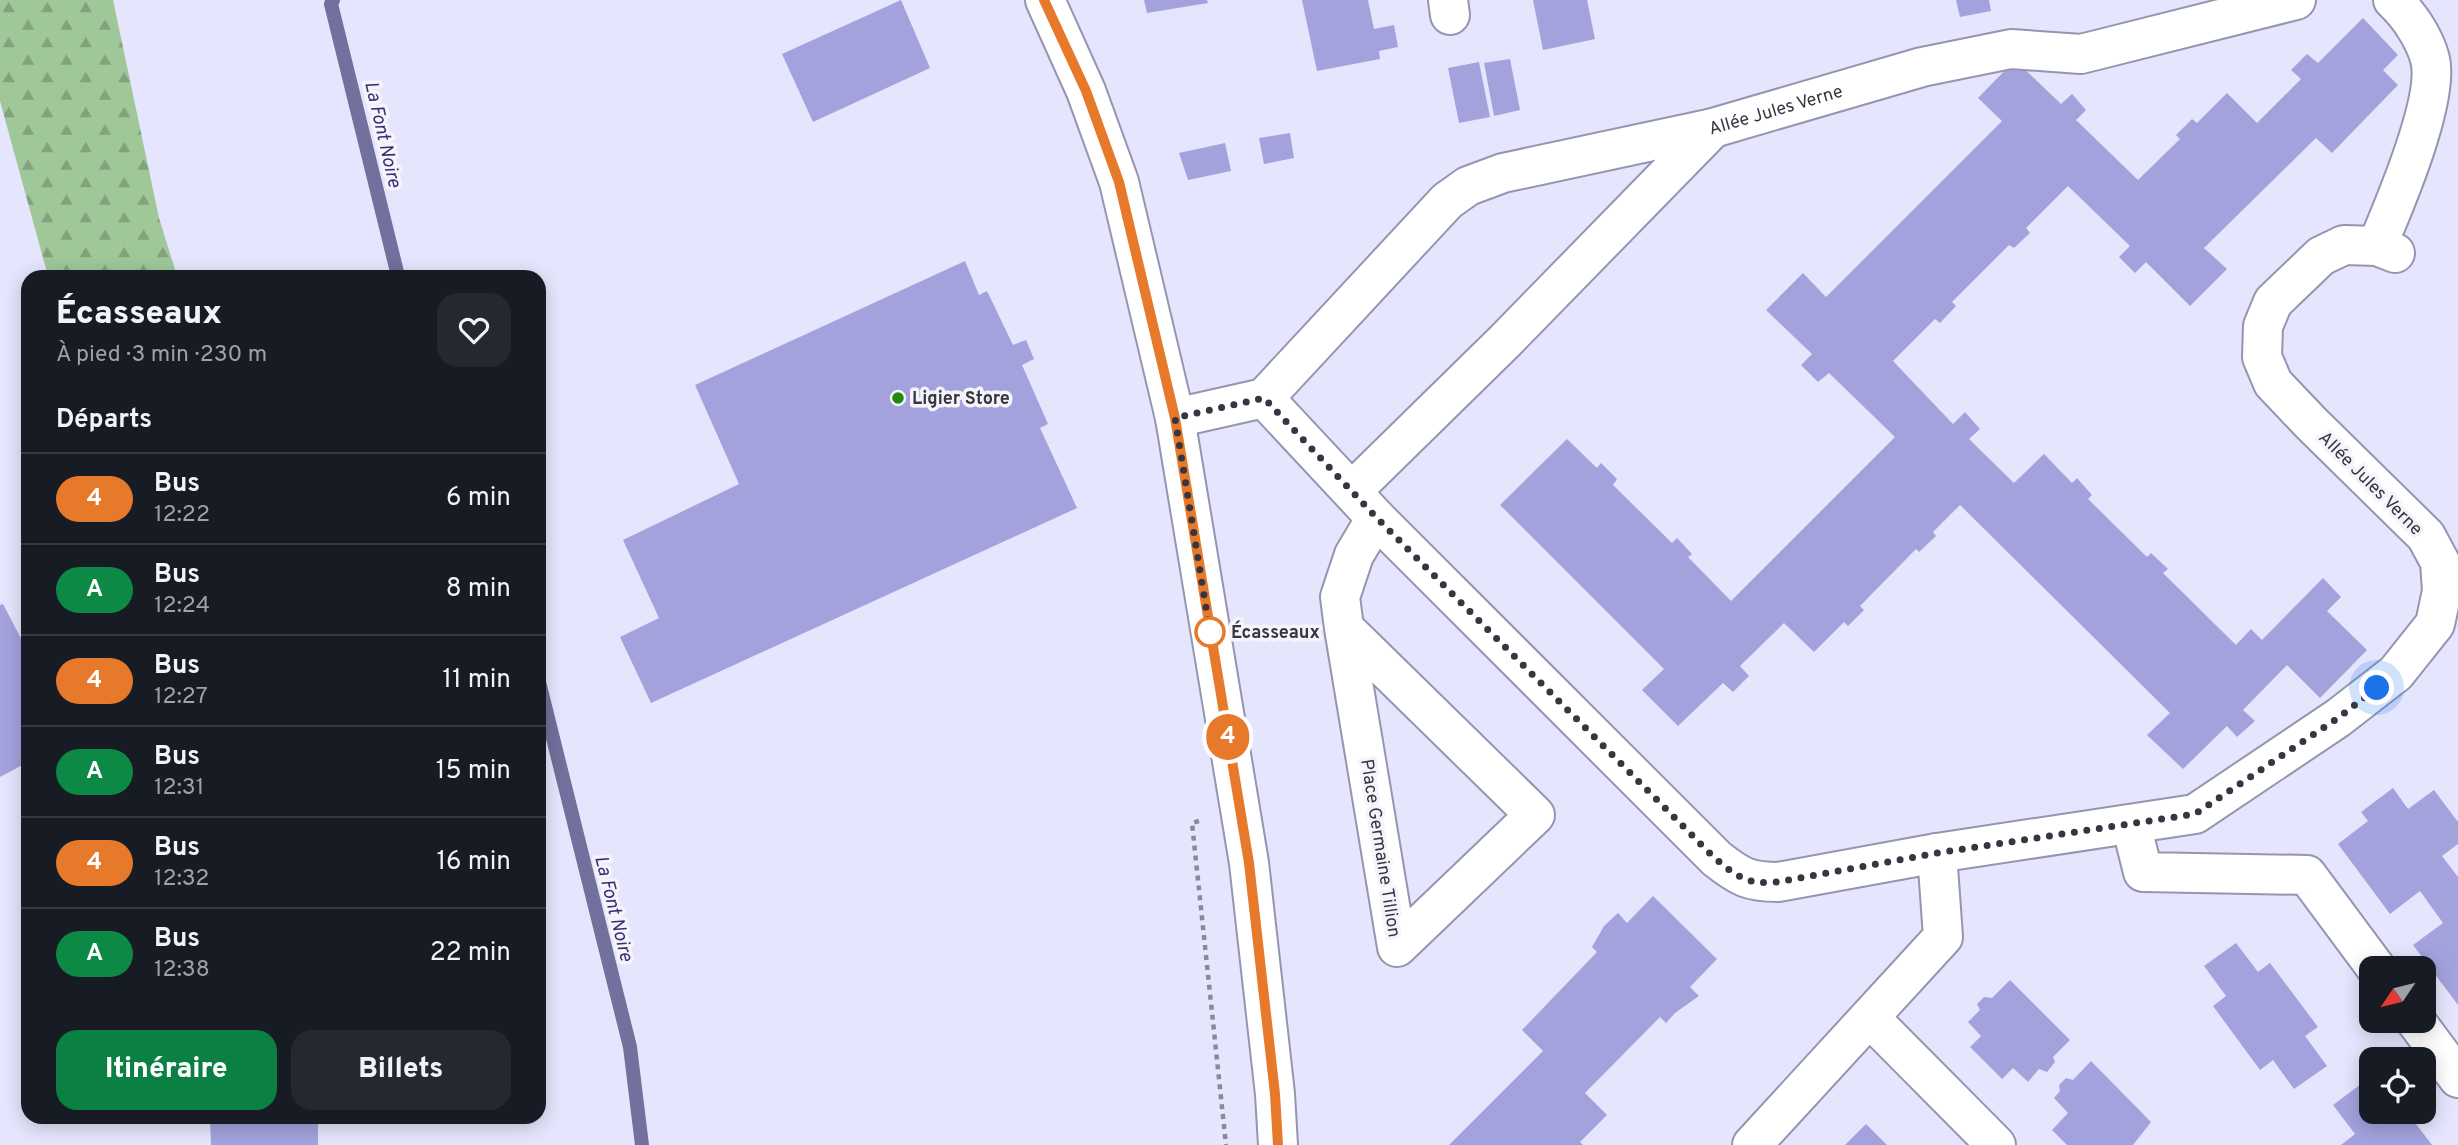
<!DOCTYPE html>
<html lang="fr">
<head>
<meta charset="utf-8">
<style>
	:root { --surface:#171b24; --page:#242831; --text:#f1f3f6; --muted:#9ea1a6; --line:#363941; --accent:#0b8043 }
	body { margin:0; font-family:Overpass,sans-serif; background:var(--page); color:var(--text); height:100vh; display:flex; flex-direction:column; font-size:26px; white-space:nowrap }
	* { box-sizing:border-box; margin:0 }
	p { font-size:23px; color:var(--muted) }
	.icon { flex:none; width:38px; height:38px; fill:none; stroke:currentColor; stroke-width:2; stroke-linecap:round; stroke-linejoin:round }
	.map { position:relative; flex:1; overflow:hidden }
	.drawer { position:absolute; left:21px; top:270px; width:525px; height:854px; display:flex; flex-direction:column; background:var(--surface); border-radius:21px; box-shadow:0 4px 18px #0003 }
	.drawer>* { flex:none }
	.badge { padding:0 14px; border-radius:23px; font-size:24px; line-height:46px }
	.needle { width:46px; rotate:235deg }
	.fabs { position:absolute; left:2359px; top:956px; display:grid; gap:14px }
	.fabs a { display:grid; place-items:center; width:77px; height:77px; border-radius:14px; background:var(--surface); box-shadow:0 4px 18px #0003; font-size:35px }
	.you { position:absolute; width:35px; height:35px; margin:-18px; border:5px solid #fff; border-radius:50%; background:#1a73e8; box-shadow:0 0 0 10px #1a73e833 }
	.map>.badge { position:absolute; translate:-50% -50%; box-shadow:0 0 0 4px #fff }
	h2 { padding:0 35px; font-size:26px; line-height:63px }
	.round { display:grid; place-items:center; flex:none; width:74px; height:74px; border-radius:21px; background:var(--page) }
	.overview { display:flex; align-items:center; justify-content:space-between; height:119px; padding:0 35px }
	h1 { font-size:33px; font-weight:800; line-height:52px }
	.action { display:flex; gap:14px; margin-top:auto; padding:14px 35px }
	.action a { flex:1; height:80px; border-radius:21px; background:var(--accent); color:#fff; font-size:28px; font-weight:800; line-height:80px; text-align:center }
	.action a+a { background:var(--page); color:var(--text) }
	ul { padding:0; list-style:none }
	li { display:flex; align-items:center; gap:21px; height:91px; padding:0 35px; border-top:2px solid var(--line) }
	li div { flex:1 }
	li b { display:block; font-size:26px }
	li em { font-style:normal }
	li .badge { min-width:77px; font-weight:700; text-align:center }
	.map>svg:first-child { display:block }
	.forest { fill:url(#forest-firs) }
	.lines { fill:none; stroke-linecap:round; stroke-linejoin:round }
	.stream { stroke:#72709c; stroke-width:14 }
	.building { fill:#a4a2dd }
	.minor-casing { stroke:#9595b1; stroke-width:42 }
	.path { stroke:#89899b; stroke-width:4.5; stroke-dasharray:5 5; stroke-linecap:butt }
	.minor { stroke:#fff; stroke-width:38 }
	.line-casing { stroke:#fff; stroke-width:16 }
	.line { stroke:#e7792b; stroke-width:10 }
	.walk { stroke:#363642; stroke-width:7; stroke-dasharray:0 12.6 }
	.poi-dot { fill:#218c0a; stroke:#f4f4fa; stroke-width:2.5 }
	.stop-dot { fill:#fff; stroke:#e7792b; stroke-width:3.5 }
	.labels { text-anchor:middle; stroke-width:7; stroke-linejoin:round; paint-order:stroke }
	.street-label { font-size:18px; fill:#363642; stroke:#f4f4fa }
	.poi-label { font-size:18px; font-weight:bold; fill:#363642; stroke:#f4f4fa; text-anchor:start }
	.stop-label { font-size:18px; font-weight:bold; fill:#363642; stroke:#f4f4fa; text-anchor:start }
	.water-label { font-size:19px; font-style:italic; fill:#392e75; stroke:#f4f4fa }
</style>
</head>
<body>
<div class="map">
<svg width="2458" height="1145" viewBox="0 0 2458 1145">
	<defs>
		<pattern id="forest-firs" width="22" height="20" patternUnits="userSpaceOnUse" patternTransform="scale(1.75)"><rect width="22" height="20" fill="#9fc798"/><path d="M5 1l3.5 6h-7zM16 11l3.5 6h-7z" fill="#82a27e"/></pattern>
	</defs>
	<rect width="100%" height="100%" fill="#e5e5fd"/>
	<path class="forest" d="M 0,0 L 113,0 L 159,218 L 177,276 L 48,276 L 0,101 Z"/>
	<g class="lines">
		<path class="stream" d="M 333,0 L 331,4 L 398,276
			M 539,682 L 630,1047 L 642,1145"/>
	</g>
	<path class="building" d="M 901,0 L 930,68 L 813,122 L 782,54 Z
		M 1144,0 L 1207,0 L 1208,3 L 1147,13 Z
		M 1302,0 L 1368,0 L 1374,29 L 1394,25 L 1398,47 L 1379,51 L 1380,59 L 1317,71 Z
		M 1533,0 L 1587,0 L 1595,39 L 1543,50 Z
		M 1956,0 L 1989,0 L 1991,11 L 1960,17 Z
		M 2363,18 L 2398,55 L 2383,70 L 2398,85 L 2332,153 L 2316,138 L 2204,248 L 2227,269 L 2190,306 L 2146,262 L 2135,273 L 2119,257 L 2130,246 L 2068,186 L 2026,228 L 2030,233 L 2014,248 L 2009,245 L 1952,302 L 1956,306 L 1940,323 L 1935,319 L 1893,361 L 1953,424 L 1965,412 L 1980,429 L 1969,439 L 2014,483 L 2044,454 L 2072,483 L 2077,478 L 2092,495 L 2088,499 L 2147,557 L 2151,553 L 2168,569 L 2163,573 L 2236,645 L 2251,629 L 2262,640 L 2323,578 L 2341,597 L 2327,611 L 2367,650 L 2320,698 L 2287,665 L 2243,710 L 2255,721 L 2237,737 L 2227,726 L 2183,769 L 2147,735 L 2170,713 L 1960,505 L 1933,532 L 1936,536 L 1919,552 L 1916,549 L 1860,606 L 1864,610 L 1848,626 L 1844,622 L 1814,652 L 1784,623 L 1740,666 L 1749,676 L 1733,692 L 1723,683 L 1678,726 L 1642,690 L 1664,669 L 1500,505 L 1567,439 L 1597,468 L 1601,463 L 1617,479 L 1613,485 L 1672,543 L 1677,538 L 1692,554 L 1688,557 L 1731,601 L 1895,437 L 1829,373 L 1818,382 L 1801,365 L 1812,354 L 1766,310 L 1803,273 L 1826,297 L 2002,121 L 1978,98 L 2015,60 L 2061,104 L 2072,94 L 2086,110 L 2076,120 L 2138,180 L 2180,139 L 2176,135 L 2192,119 L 2197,123 L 2227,93 L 2257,123 L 2301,79 L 2291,70 L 2307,54 L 2318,63 Z
		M 1510,59 L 1520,110 L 1494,116 L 1484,63 Z
		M 1479,62 L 1490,117 L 1459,123 L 1448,68 Z
		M 1290,133 L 1294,158 L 1264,164 L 1259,138 Z
		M 1225,143 L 1231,171 L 1188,180 L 1179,153 Z
		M 965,261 L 979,295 L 987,291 L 1013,345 L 1026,340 L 1034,359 L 1022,365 L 1048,424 L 1040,428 L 1077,508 L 651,703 L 620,637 L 659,618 L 623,540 L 739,484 L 695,385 Z
		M 3,604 L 28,652 L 28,762 L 0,777 L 0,605 Z
		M 2393,788 L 2408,809 L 2434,790 L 2458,822 L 2458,844 L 2442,856 L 2458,877 L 2458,1005 L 2413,945 L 2443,923 L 2420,891 L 2390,914 L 2338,844 L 2368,821 L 2361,812 Z
		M 1653,896 L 1717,959 L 1690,987 L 1699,996 L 1675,1013 L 1666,1023 L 1660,1017 L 1585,1093 L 1607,1115 L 1580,1142 L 1583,1145 L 1449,1145 L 1543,1051 L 1522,1030 L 1597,952 L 1592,947 L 1604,926 L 1618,913 L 1627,923 Z
		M 2236,943 L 2258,972 L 2270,963 L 2318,1027 L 2305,1036 L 2327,1066 L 2294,1089 L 2273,1060 L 2260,1070 L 2213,1006 L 2226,996 L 2204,966 Z
		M 2010,980 L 2070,1040 L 2053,1057 L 2055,1062 L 2047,1072 L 2039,1069 L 2028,1082 L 2013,1068 L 2002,1079 L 1970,1047 L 1981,1036 L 1968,1022 L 1980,1010 L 1977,1004 L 1984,997 L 1992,998 Z
		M 2091,1061 L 2151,1122 L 2133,1145 L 2067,1145 L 2052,1130 L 2068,1113 L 2054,1098 L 2060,1091 L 2059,1085 L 2066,1078 L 2073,1080 Z
		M 2365,1081 L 2371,1090 L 2371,1111 L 2406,1111 L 2432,1145 L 2341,1145 L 2355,1134 L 2333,1105 Z
		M 210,1116 L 318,1116 L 318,1145 L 211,1145 Z
		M 1866,1124 L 1887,1145 L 1845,1145 Z"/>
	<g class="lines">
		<defs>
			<g id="minor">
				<path d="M 1045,0 L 1086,91 L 1119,182 L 1175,418 L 1249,863 L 1275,1094 L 1278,1145"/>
				<path d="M 1448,0 L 1450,15"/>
				<path d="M 2377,246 C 2394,206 2440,99 2430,59 C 2424,37 2409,15 2393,0"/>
				<path d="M 1264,398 L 1376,518 L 1717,859 C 1740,877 1749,882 1778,882 L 1937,853 L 2195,814 L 2338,718 L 2396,673 L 2435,624 L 2442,591 L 2440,562 L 2426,536 L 2311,423 L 2273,383 L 2262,357 L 2263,326 L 2273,302 L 2321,256 L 2344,245 L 2377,246 L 2395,253"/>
				<path id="s1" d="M 1264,398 L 1447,201 L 1468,186 L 1503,173 L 1713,128 L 1922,67 L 2011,49 L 2081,54 L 2296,0"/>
				<path d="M 1175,418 L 1264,398"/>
				<path d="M 1352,491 L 1505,341 L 1713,128"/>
				<path d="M 1344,628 L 1535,815 L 1397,947 L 1344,628 L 1340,597 L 1354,555 L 1376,518"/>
				<path d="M 2131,824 L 2143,872 L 2307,875 L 2376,968"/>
				<path d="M 1870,1018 L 1996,1145"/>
				<path d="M 2415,1020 L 2458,1078"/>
				<path d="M 1752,1145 L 1943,937 L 1937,853"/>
			</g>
		</defs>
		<use href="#minor" class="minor-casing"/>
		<path class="path" d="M 1199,821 L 1192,823 L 1226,1145"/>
		<use href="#minor" class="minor"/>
	</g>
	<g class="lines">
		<defs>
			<path id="line" d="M 1044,0 L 1086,91 L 1119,182 L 1175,418 L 1249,863 L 1275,1094 L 1278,1145"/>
		</defs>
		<use href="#line" class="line-casing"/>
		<use href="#line" class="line"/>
		<path class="walk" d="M 1210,632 L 1175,418 L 1264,398 L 1376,517 L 1679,822 C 1699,841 1728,878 1756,882 C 1763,883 1771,882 1778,882 L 1937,853 L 2195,814 L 2338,718 L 2377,688"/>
	</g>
	<circle class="poi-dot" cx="898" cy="398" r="7"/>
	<circle class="stop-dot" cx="1210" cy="632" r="14"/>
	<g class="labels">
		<g class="street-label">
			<text dy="6" stroke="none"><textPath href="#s1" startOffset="612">Allée Jules Verne</textPath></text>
			<text transform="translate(2371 483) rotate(45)" y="6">Allée Jules Verne</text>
			<text transform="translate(1381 848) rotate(81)" y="6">Place Germaine Tillion</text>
		</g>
		<g class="poi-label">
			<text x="912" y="404">Ligier Store</text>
		</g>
		<g class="stop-label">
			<text x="1231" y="638">Écasseaux</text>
		</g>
		<g class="water-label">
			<text transform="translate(384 134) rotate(77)" y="7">La Font Noire</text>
			<text transform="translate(615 908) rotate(76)" y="7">La Font Noire</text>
		</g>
	</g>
</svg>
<div class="fabs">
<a><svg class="needle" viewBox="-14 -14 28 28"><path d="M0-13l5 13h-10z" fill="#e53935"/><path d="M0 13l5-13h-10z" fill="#9ea1a6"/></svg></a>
<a><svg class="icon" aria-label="locate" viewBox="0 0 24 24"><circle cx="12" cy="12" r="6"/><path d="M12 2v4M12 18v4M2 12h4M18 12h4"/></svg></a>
</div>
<div class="you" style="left:2377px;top:688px"></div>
<b class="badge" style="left:1228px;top:737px;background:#e7792b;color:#fff">4</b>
<section class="drawer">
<div class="overview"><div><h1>Écasseaux</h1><p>À pied · 3 min · 230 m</p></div><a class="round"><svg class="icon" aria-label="heart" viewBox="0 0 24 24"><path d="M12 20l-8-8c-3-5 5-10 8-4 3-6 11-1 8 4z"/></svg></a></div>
<h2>Départs</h2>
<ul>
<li><span class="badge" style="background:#e7792b;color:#fff">4</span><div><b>Bus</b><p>12:22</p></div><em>6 min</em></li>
<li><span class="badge" style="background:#0b8945;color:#fff">A</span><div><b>Bus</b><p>12:24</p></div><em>8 min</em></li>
<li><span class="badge" style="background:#e7792b;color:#fff">4</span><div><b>Bus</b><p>12:27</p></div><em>11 min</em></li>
<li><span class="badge" style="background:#0b8945;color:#fff">A</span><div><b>Bus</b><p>12:31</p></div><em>15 min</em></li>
<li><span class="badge" style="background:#e7792b;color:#fff">4</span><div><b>Bus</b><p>12:32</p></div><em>16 min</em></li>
<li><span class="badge" style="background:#0b8945;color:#fff">A</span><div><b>Bus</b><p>12:38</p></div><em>22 min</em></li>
</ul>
<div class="action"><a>Itinéraire</a><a>Billets</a></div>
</section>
</div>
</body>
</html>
